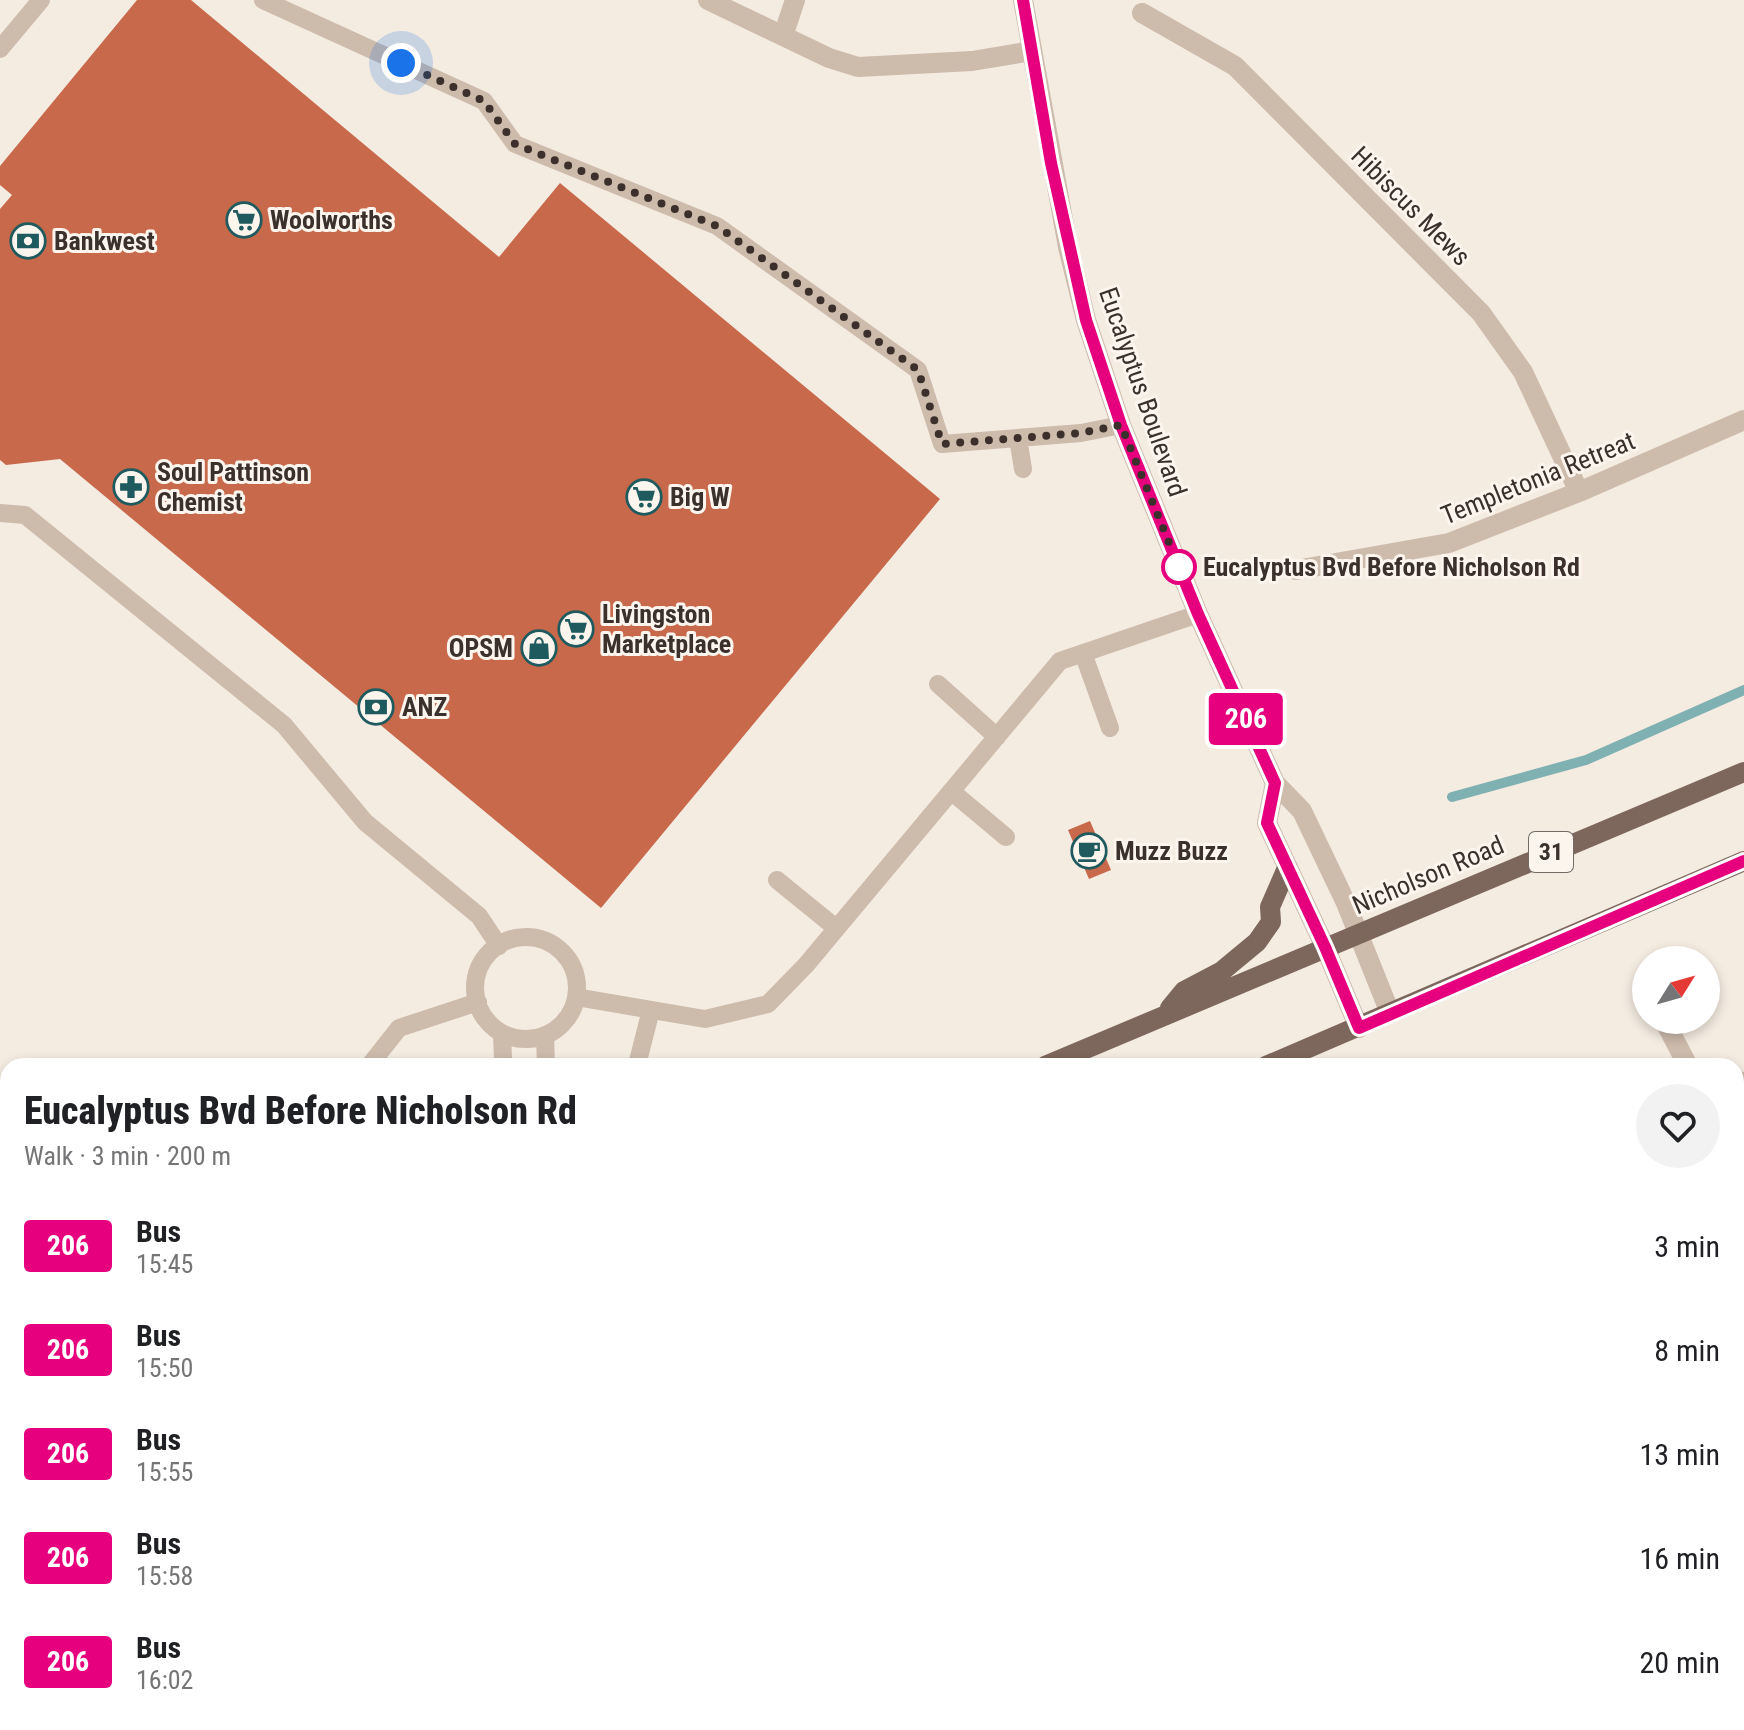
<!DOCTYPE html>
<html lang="en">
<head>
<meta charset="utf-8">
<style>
	:root { --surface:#fff; --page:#f2f2f2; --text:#202124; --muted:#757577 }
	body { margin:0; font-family:"Roboto Condensed",sans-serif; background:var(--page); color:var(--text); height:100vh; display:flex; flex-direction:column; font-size:30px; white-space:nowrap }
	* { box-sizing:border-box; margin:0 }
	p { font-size:26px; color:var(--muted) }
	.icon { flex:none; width:44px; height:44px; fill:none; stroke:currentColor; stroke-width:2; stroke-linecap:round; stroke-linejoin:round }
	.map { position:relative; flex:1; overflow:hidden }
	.details { position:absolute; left:0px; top:1058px; width:1744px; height:672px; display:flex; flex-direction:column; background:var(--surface); border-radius:24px 24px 0 0; box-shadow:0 4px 12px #0003 }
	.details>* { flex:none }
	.badge { padding:0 16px; border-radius:6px; font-size:28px; line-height:52px }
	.needle { width:52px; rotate:53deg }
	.buttons { position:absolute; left:1632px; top:946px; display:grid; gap:16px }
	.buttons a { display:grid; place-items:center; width:88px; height:88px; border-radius:50%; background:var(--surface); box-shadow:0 4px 12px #0003; font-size:40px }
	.you { position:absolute; width:40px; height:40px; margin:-20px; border:6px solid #fff; border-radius:50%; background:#1a73e8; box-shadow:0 0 0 12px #1a73e833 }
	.map>.badge { position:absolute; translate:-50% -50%; box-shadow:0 0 0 4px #fff }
	.round { display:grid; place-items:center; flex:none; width:84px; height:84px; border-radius:42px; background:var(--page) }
	.headline { display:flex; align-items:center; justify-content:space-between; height:136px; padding:0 24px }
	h1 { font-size:38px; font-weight:800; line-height:60px }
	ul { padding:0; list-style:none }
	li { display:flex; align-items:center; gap:24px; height:104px; padding:0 24px }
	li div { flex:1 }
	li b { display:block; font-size:30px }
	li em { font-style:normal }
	li .badge { min-width:88px; font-weight:700; text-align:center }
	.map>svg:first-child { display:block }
	.green { fill:#b8c4a0 }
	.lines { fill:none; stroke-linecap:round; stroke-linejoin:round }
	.stream { stroke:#7fb0b2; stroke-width:10 }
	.building { fill:#c8694b }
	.service { stroke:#cdbbac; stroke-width:18 }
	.minor { stroke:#cdbbac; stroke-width:20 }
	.tertiary { stroke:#cdbbac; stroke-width:20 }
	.primary { stroke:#7d675c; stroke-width:20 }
	.line-casing { stroke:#fff; stroke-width:18 }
	.line { stroke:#e6007e; stroke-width:12 }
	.walk { stroke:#3b302b; stroke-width:8; stroke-dasharray:0 14.4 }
	.stop-dot { fill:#fff; stroke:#e6007e; stroke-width:4 }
	.labels { text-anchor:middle; stroke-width:6; stroke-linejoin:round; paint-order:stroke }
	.shield { fill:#fbf5ee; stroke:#756b66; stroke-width:2 }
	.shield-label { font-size:24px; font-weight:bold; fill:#3b302b }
	.street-label { font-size:26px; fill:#3b302b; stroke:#fbf5ee }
	.poi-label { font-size:26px; font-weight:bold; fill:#3b302b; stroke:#fbf5ee; text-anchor:start }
	.stop-label { font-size:26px; font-weight:bold; fill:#3b302b; stroke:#fbf5ee; text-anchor:start }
</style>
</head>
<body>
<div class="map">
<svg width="1744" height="1730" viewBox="0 0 1744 1730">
	<rect width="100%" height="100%" fill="#f4ebe1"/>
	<path class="green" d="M 1736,1504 L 1744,1506 L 1744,1621 L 1736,1619 Z
		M 1299,1722 L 1570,1722 L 1569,1730 L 1343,1730 Z"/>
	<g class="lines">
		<path class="stream" d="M 1452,797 L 1586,760 L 1744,690"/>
	</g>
	<path class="building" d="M 137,0 L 191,0 L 499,257 L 560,183 L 940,499 L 601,908 L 60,459 L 6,465 L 0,460 L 0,209 L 12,195 L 0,185 L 0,166 Z
		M 1090,821 L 1111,870 L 1089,879 L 1068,830 Z
		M 399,1722 L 565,1722 L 564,1730 L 404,1730 Z"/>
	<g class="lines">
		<path class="service" d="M 263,0 L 484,101 L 515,144 L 717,226 L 918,370 L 942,444 L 1081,433 L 1121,425
			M 0,49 L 41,0
			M 1018,438 L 1023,469
			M 0,513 L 25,515 L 284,725 L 365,822 L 479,916 L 499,946
			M 1083,653 L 1110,728
			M 938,684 L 997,737
			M 951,791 L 1006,837
			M 777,880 L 836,928
			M475 988a51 51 0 1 1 102 0a51 51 0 1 1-102 0Z
			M 576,997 L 705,1019 L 768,1004 L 806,965 L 1060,661 L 1198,614
			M 502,1033 L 503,1060 L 506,1066
			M 545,1035 L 546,1066
			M 638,1061 L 651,1010
			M 369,1066 L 399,1028 L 478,1002
			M 0,1210 L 8,1207
			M 0,1295 L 8,1311
			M 315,1730 L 322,1722"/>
		<path class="minor" d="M 708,0 L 829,58 L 858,67 L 972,61 L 1032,51
			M 1142,13 L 1235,66 L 1481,313 L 1523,372 L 1579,492
			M 783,36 L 795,0
			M 1296,570 L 1449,543 L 1579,492 L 1744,420
			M 1664,1020 L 1688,1066
			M 1736,1081 L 1744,1082
			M 1736,1283 L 1744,1284
			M 1736,1490 L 1744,1491
			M 759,1730 L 761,1722
			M 1083,1730 L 1084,1722"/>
		<path class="tertiary" d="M 1023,0 L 1068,247 L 1086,320 L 1121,425 L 1198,614 L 1275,783 L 1302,811 L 1346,903 L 1390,1013
			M 1275,783 L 1267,823 L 1325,947 L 1359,1028"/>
		<path class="primary" d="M 1170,1008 L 1184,991 L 1222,971 L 1257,942 L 1271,922 L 1270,907 L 1287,868
			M 1045,1066 L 1744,772
			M 1266,1066 L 1744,861
			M 0,1490 L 8,1484
			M 0,1521 L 8,1517
			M 0,1612 L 8,1609"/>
	</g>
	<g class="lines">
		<defs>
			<path id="line" d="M 1023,0 L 1051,163 L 1086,320 L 1121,425 L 1198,614 L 1275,783 L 1267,823 L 1325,947 L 1359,1028 L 1744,861"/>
		</defs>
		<use href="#line" class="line-casing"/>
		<use href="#line" class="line"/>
		<path class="walk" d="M 401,63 L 484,101 L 515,144 L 717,226 L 918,370 L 942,444 L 1081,433 L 1121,425 L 1179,567"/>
	</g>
	<defs>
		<symbol id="supermarket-ring" viewBox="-11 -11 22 22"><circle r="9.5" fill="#fbf5ee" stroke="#1f5a5e" stroke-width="1.5"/><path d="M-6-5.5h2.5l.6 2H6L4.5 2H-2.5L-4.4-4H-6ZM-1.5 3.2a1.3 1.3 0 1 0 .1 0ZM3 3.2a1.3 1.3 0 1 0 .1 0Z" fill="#1f5a5e"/></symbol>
		<symbol id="bank-ring" viewBox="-11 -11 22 22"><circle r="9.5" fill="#fbf5ee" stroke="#1f5a5e" stroke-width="1.5"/><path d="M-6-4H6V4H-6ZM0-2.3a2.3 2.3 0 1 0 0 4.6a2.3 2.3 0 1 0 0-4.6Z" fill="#1f5a5e"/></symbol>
		<symbol id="pharmacy-ring" viewBox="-11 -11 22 22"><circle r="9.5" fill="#fbf5ee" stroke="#1f5a5e" stroke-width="1.5"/><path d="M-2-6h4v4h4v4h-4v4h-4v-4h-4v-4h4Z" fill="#1f5a5e"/></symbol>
		<symbol id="shop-ring" viewBox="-11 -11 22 22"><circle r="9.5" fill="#fbf5ee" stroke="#1f5a5e" stroke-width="1.5"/><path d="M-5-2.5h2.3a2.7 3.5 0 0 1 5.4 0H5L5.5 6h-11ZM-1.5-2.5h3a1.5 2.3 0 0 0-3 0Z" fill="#1f5a5e"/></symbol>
		<symbol id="cafe-ring" viewBox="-11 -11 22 22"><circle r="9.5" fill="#fbf5ee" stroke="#1f5a5e" stroke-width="1.5"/><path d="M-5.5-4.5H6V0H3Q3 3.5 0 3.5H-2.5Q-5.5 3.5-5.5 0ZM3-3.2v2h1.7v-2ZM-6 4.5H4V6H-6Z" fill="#1f5a5e"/></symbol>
	</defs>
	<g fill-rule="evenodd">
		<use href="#supermarket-ring" x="224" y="200" width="40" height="40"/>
		<use href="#bank-ring" x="8" y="221" width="40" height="40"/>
		<use href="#pharmacy-ring" x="111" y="467" width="40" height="40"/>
		<use href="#supermarket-ring" x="624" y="477" width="40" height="40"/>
		<use href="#supermarket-ring" x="556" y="609" width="40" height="40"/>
		<use href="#shop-ring" x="519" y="628" width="40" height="40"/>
		<use href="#bank-ring" x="356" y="687" width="40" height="40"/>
		<use href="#cafe-ring" x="1069" y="831" width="40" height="40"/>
	</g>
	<circle class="stop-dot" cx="1179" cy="567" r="16"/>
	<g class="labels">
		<rect class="shield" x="1529" y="832" width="44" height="40" rx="6"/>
		<g class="shield-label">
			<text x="1551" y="860">31</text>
		</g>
		<g class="street-label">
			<text transform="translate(1411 206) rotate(45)" y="9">Hibiscus Mews</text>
			<text transform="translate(1143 392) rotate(71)" y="9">Eucalyptus Boulevard</text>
			<text transform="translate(1538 478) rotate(-22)" y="9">Templetonia Retreat</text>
			<text transform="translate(1428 875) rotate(-23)" y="9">Nicholson Road</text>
		</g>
		<g class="poi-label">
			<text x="270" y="229">Woolworths</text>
			<text x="54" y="250">Bankwest</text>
			<text x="157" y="481">Soul Pattinson<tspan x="157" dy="30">Chemist</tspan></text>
			<text x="670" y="506">Big W</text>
			<text x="602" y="623">Livingston<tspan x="602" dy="30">Marketplace</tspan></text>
			<text x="513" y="657" text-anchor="end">OPSM</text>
			<text x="402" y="716">ANZ</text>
			<text x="1115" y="860">Muzz Buzz</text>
		</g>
		<g class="stop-label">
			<text x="1203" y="576">Eucalyptus Bvd Before Nicholson Rd</text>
		</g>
	</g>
</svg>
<div class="buttons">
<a><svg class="needle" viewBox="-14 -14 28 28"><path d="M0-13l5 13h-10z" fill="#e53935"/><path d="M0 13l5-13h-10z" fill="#757577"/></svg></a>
</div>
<div class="you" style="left:401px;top:63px"></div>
<b class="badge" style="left:1246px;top:719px;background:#e6007e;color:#fff">206</b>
<section class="details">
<div class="headline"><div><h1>Eucalyptus Bvd Before Nicholson Rd</h1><p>Walk · 3 min · 200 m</p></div><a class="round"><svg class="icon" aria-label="heart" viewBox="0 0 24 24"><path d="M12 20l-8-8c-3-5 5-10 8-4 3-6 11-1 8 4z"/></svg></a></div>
<ul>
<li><span class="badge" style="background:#e6007e;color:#fff">206</span><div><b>Bus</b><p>15:45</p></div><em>3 min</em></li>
<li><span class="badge" style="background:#e6007e;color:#fff">206</span><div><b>Bus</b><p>15:50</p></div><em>8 min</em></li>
<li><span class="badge" style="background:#e6007e;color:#fff">206</span><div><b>Bus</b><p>15:55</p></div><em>13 min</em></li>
<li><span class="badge" style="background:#e6007e;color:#fff">206</span><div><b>Bus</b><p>15:58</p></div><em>16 min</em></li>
<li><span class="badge" style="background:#e6007e;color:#fff">206</span><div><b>Bus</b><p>16:02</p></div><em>20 min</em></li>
</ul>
</section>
</div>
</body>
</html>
